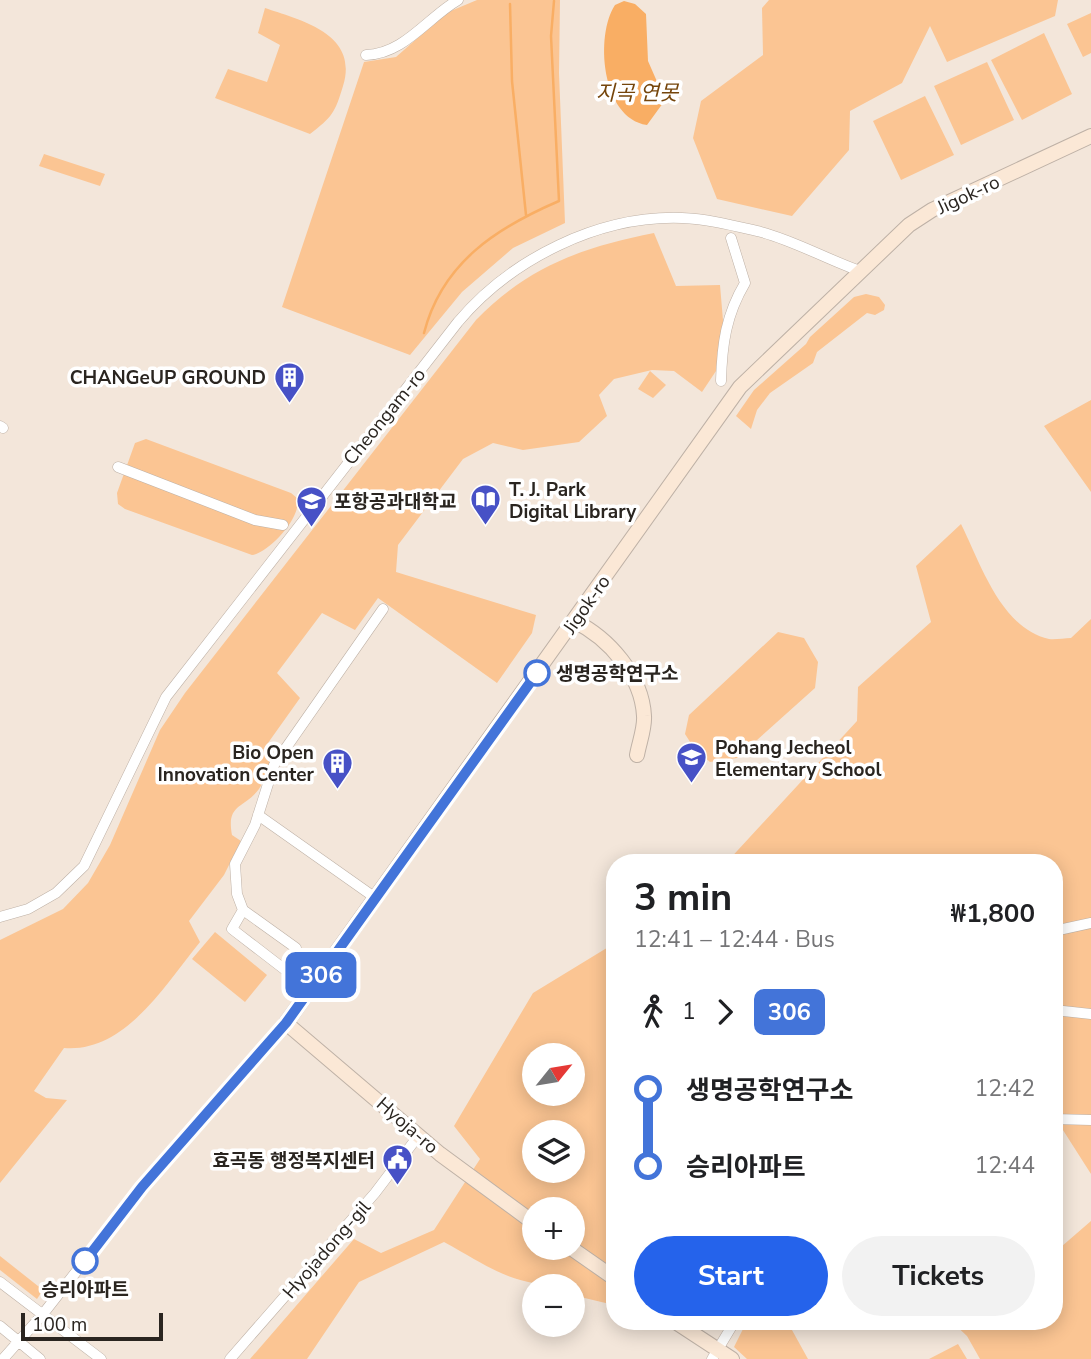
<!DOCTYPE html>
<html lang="en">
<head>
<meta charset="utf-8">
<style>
	:root { --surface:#fff; --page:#f2f2f2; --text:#202124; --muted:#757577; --accent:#2563eb }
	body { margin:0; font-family:"Nunito Sans","Noto Sans KR",sans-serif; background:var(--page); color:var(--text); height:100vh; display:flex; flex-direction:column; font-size:26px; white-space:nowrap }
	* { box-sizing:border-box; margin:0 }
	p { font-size:23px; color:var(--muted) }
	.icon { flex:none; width:38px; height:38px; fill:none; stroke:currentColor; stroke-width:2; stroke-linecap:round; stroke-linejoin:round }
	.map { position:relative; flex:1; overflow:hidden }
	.drawer { position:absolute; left:606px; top:854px; width:457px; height:476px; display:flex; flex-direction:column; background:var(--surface); border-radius:28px; box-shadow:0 4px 18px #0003 }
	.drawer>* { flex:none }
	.badge { padding:0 14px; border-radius:10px; font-size:24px; line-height:46px }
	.needle { width:46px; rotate:60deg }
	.controls { position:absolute; left:522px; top:1043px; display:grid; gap:14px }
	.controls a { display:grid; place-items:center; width:63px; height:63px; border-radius:50%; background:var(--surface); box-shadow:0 4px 18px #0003; font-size:35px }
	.scale { position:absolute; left:21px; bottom:18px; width:142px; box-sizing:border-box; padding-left:7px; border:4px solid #2a2520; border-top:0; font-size:19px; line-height:24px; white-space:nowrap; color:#2a2520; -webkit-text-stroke:5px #fff; paint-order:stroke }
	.map>.badge { position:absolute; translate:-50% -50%; box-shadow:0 0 0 4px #fff }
	.legs { display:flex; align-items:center; gap:10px; height:77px; padding:0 28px; font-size:23px }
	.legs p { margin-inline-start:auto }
	.headline { display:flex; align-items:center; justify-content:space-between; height:119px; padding:0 28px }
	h1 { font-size:38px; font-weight:700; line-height:52px }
	.primary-button { display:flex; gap:14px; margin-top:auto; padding:14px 28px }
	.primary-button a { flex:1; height:80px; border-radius:42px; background:var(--accent); color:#fff; font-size:28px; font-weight:700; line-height:80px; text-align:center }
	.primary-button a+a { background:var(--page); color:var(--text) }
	ul { padding:0 28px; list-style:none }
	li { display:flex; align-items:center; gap:24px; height:77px; font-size:26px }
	li i { display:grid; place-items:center; width:10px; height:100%; margin:0 9px; background:currentColor }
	li i::after { content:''; width:18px; height:18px; margin:-9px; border:5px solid; border-radius:50%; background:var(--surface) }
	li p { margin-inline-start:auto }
	li:first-child i { background:linear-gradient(#0000 50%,currentColor 0) }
	li:last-child i { background:linear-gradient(currentColor 50%,#0000 0) }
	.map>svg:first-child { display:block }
	.green { fill:#fbc593; fill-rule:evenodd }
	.water { fill:#f9ae64 }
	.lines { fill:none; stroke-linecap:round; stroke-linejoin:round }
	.stream { stroke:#f9ae64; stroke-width:2.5 }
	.street-casing { stroke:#beb1a6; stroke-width:11 }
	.secondary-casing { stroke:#beb1a6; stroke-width:16 }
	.street { stroke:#fff; stroke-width:10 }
	.secondary { stroke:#fbe8d6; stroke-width:14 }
	.line-1-casing { stroke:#fff; stroke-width:16 }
	.line-1 { stroke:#4374d9; stroke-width:10 }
	.stop-1-dot { fill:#fff; stroke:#4374d9; stroke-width:3.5 }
	.labels { text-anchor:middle; stroke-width:7; stroke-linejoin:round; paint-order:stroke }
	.street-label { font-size:19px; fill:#2a2520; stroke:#fff }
	.poi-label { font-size:19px; font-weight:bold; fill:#2a2520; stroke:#fff; text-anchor:end }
	.stop-label { font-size:19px; font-weight:bold; fill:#2a2520; stroke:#fff; text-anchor:start }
	.water-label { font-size:21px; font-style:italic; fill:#76460c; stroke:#fff }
</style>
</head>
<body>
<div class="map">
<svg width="1091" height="1359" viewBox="0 0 1091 1359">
	<rect width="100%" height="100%" fill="#f3e6da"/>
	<path class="green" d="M 477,0 L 560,0 L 559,73 L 565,223 L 513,248 L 462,292 L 410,355 L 282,307 L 364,62 L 396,57 L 446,13 Z
		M 769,0 L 1058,0 L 1055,16 L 947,62 L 930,26 L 902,83 L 850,111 L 849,150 L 792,216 L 717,199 L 693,138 L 701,101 L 763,55 L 762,8 Z
		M 265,8 C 303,21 359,34 343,86 C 335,113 332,117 310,134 L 215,98 L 228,69 L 267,82 L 280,45 L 258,33 Z
		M 1091,13 L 1091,53 L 1083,57 L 1067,24 Z
		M 1044,33 L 1072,94 L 1022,120 L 991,60 Z
		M 987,62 L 1014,120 L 961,145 L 934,86 Z
		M 925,96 L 954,155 L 901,180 L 873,121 Z
		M 44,154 L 105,174 L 100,186 L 39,166 Z
		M 654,233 L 676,286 L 720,285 L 726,356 L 702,392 L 674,371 L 652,370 L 614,379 L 599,395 L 607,416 L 579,442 L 523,450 L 493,443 L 463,459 L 398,545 L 396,572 L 536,615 L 532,633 L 497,683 L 378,598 L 355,630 L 322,613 L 277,673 L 300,698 L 263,750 L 273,757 C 268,766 265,780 259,789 C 244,809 226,803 232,835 L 241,841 L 224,875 L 189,921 L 200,942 C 165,985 125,1053 64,1048 L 34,1091 L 46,1098 L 67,1100 L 0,1183 L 0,940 L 63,909 L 88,883 L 110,845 L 160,730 L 185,693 L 476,320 C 527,267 583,247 654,233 Z
		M 866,294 L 879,297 L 885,305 L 884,310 L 875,315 L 867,313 L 817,352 L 813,363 L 770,393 L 757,410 L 751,429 L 736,416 L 754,390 L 806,344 L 810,337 L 854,297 Z
		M 650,371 L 666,385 L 653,398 L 638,389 Z
		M 1091,400 L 1091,492 L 1044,426 Z
		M 146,439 L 291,493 L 297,498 C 303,516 269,553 252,555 L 125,509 L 118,504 L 117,493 L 135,443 Z
		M 961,524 C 980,562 1001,629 1049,639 C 1055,640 1064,638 1071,638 L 1091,619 L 1091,1174 L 1054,1116 L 1054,863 L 726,863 L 857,721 L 858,687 L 931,622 L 916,566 Z
		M 778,632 L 804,638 L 818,662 L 815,688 L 737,758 L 710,762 L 694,748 L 685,734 L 689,715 Z
		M 215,932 L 267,975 L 245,1002 L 192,959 Z
		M 610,946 L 614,965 L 614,1305 L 572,1295 L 572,1286 C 511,1286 495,1270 444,1242 L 359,1282 L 307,1359 L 250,1359 L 354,1239 L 381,1253 L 434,1230 L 480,1159 L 454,1126 L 533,993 ZM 534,1055 L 572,1055 L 572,1094 L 534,1094 ZM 534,1132 L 572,1132 L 572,1171 L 534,1171 ZM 534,1209 L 572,1209 L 572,1248 L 534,1248 Z
		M 1091,1221 L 1091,1359 L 980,1359 L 967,1336 L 951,1321 L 1054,1321 L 1054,1253 Z
		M 0,1256 L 43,1290 L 37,1299 L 0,1270 Z
		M 747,1321 L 787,1321 L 808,1359 L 747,1359 L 734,1347 Z
		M 958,1344 L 967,1359 L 929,1359 Z"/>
	<path class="water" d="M 624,1 L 635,4 L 646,14 L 648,61 L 662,93 L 663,103 L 647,125 C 601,118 595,35 615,5 Z"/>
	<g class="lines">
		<path class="stream" d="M 510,4 L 512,81 L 526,215
			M 424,333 C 442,263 496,228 559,201 L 551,36 L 554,1"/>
		<defs>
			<path id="street" d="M 366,55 C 404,54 427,18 458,0
				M 721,381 C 722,344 726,315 745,283 L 731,238
				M 0,426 L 3,428
				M 118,467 L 255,520 L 283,525
				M 258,815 L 377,899
				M 243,910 L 296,948 L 294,958 L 284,969 L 232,929 L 243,910 L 237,894 L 235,864 L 255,825 L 274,765 L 383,609
				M 0,917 L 28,909 L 56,893 L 84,866 L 166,697 L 458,322 C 511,259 599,215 682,218 C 709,219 735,226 761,232 C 795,241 826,259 860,271
				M 1054,931 L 1091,923
				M 1054,1010 L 1091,1014
				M 1054,1119 L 1091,1120
				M 0,1282 L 101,1359
				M 0,1326 L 40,1359
				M 3,1359 L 43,1314 L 141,1189 L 286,1023
				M 230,1359 L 375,1193 L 419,1135
				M 712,1359 L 735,1321"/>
			<path id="secondary" d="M 574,621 C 609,638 642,676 644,716 C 645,728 639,743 637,755
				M 534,1223 L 440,1154 L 286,1023 L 740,387 L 909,225 L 932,210 L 1091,136
				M 571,1248 L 614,1278
				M 674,1321 L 732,1359"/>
		</defs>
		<use href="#street" class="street-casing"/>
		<use href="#secondary" class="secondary-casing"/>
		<use href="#street" class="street"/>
		<use href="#secondary" class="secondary"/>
	</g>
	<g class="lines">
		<defs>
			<path id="line-1" d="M 85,1261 L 142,1187 L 286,1023 L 537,673"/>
		</defs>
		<use href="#line-1" class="line-1-casing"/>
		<use href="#line-1" class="line-1"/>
	</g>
	<defs>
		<symbol id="building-pin" viewBox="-11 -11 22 30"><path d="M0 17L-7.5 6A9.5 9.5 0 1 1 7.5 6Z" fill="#4751c6" stroke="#fff"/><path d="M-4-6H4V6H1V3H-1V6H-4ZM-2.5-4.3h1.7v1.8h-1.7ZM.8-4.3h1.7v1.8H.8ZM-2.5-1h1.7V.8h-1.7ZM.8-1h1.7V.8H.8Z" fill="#fff"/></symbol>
		<symbol id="library-pin" viewBox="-11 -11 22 30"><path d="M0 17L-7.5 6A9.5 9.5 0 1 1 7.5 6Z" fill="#4751c6" stroke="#fff"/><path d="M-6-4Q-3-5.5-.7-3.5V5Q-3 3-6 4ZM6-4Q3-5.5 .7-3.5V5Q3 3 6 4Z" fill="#fff"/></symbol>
		<symbol id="university-pin" viewBox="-11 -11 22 30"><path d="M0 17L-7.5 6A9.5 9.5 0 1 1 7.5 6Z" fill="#4751c6" stroke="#fff"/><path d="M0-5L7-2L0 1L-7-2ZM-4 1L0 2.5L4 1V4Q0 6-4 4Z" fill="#fff"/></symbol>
		<symbol id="school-pin" viewBox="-11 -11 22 30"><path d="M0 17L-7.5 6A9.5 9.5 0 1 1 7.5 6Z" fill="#4751c6" stroke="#fff"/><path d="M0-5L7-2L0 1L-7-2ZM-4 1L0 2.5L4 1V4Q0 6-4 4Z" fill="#fff"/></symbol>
		<symbol id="civic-pin" viewBox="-11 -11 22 30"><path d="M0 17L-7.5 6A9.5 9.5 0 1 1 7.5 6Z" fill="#4751c6" stroke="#fff"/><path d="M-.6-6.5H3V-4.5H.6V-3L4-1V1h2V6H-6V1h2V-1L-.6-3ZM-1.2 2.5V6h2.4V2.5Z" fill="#fff"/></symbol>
	</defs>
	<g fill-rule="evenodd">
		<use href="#building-pin" x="272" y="360" width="35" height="47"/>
		<use href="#library-pin" x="468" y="482" width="35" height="47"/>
		<use href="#university-pin" x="294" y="484" width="35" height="47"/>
		<use href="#school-pin" x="674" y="740" width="35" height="47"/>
		<use href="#building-pin" x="320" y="746" width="35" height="47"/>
		<use href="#civic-pin" x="380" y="1142" width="35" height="47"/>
	</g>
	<g class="stop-1-dot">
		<circle cx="537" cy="673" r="12"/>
		<circle cx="85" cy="1261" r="12"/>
	</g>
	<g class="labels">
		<g class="street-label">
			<text transform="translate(968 194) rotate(-25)" y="7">Jigok-ro</text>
			<text transform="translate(384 416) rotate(-51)" y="7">Cheongam-ro</text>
			<text transform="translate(586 604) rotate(-55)" y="7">Jigok-ro</text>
			<text transform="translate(408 1125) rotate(41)" y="7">Hyoja-ro</text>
			<text transform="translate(326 1249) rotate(-49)" y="7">Hyojadong-gil</text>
		</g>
		<g class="poi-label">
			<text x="266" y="384">CHANGeUP GROUND</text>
			<text x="509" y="496" text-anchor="start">T. J. Park<tspan x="509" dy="22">Digital Library</tspan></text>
			<text x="334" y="508" text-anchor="start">포항공과대학교</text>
			<text x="715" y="754" text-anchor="start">Pohang Jecheol<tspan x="715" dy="22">Elementary School</tspan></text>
			<text x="314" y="759">Bio Open<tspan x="314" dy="22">Innovation Center</tspan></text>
			<text x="375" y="1167">효곡동 행정복지센터</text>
		</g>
		<g class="stop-label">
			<text x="556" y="680">생명공학연구소</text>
			<text x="85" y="1296" text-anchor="middle">승리아파트</text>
		</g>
		<g class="water-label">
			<text x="637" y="100">지곡 연못</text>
		</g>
	</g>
</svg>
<div class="controls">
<a><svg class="needle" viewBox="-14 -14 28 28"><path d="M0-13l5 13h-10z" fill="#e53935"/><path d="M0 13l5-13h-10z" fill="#757577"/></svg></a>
<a><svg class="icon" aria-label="layers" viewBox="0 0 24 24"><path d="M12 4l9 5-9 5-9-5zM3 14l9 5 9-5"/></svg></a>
<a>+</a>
<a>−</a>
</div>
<div class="scale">100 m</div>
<b class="badge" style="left:321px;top:975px;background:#4374d9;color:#fff">306</b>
<section class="drawer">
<div class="headline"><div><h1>3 min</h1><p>12:41 – 12:44 · Bus</p></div><b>₩1,800</b></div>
<div class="legs"><svg class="icon" aria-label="walk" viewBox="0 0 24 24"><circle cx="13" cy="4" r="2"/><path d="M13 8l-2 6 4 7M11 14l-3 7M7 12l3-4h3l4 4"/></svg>1<svg class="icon" aria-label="forward" viewBox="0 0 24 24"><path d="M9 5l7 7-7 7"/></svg><b class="badge" style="background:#4374d9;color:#fff">306</b></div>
<ul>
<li><i style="color:#4374d9"></i><b>생명공학연구소</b><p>12:42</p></li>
<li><i style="color:#4374d9"></i><b>승리아파트</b><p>12:44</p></li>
</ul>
<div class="primary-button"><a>Start</a><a>Tickets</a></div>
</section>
</div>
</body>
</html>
